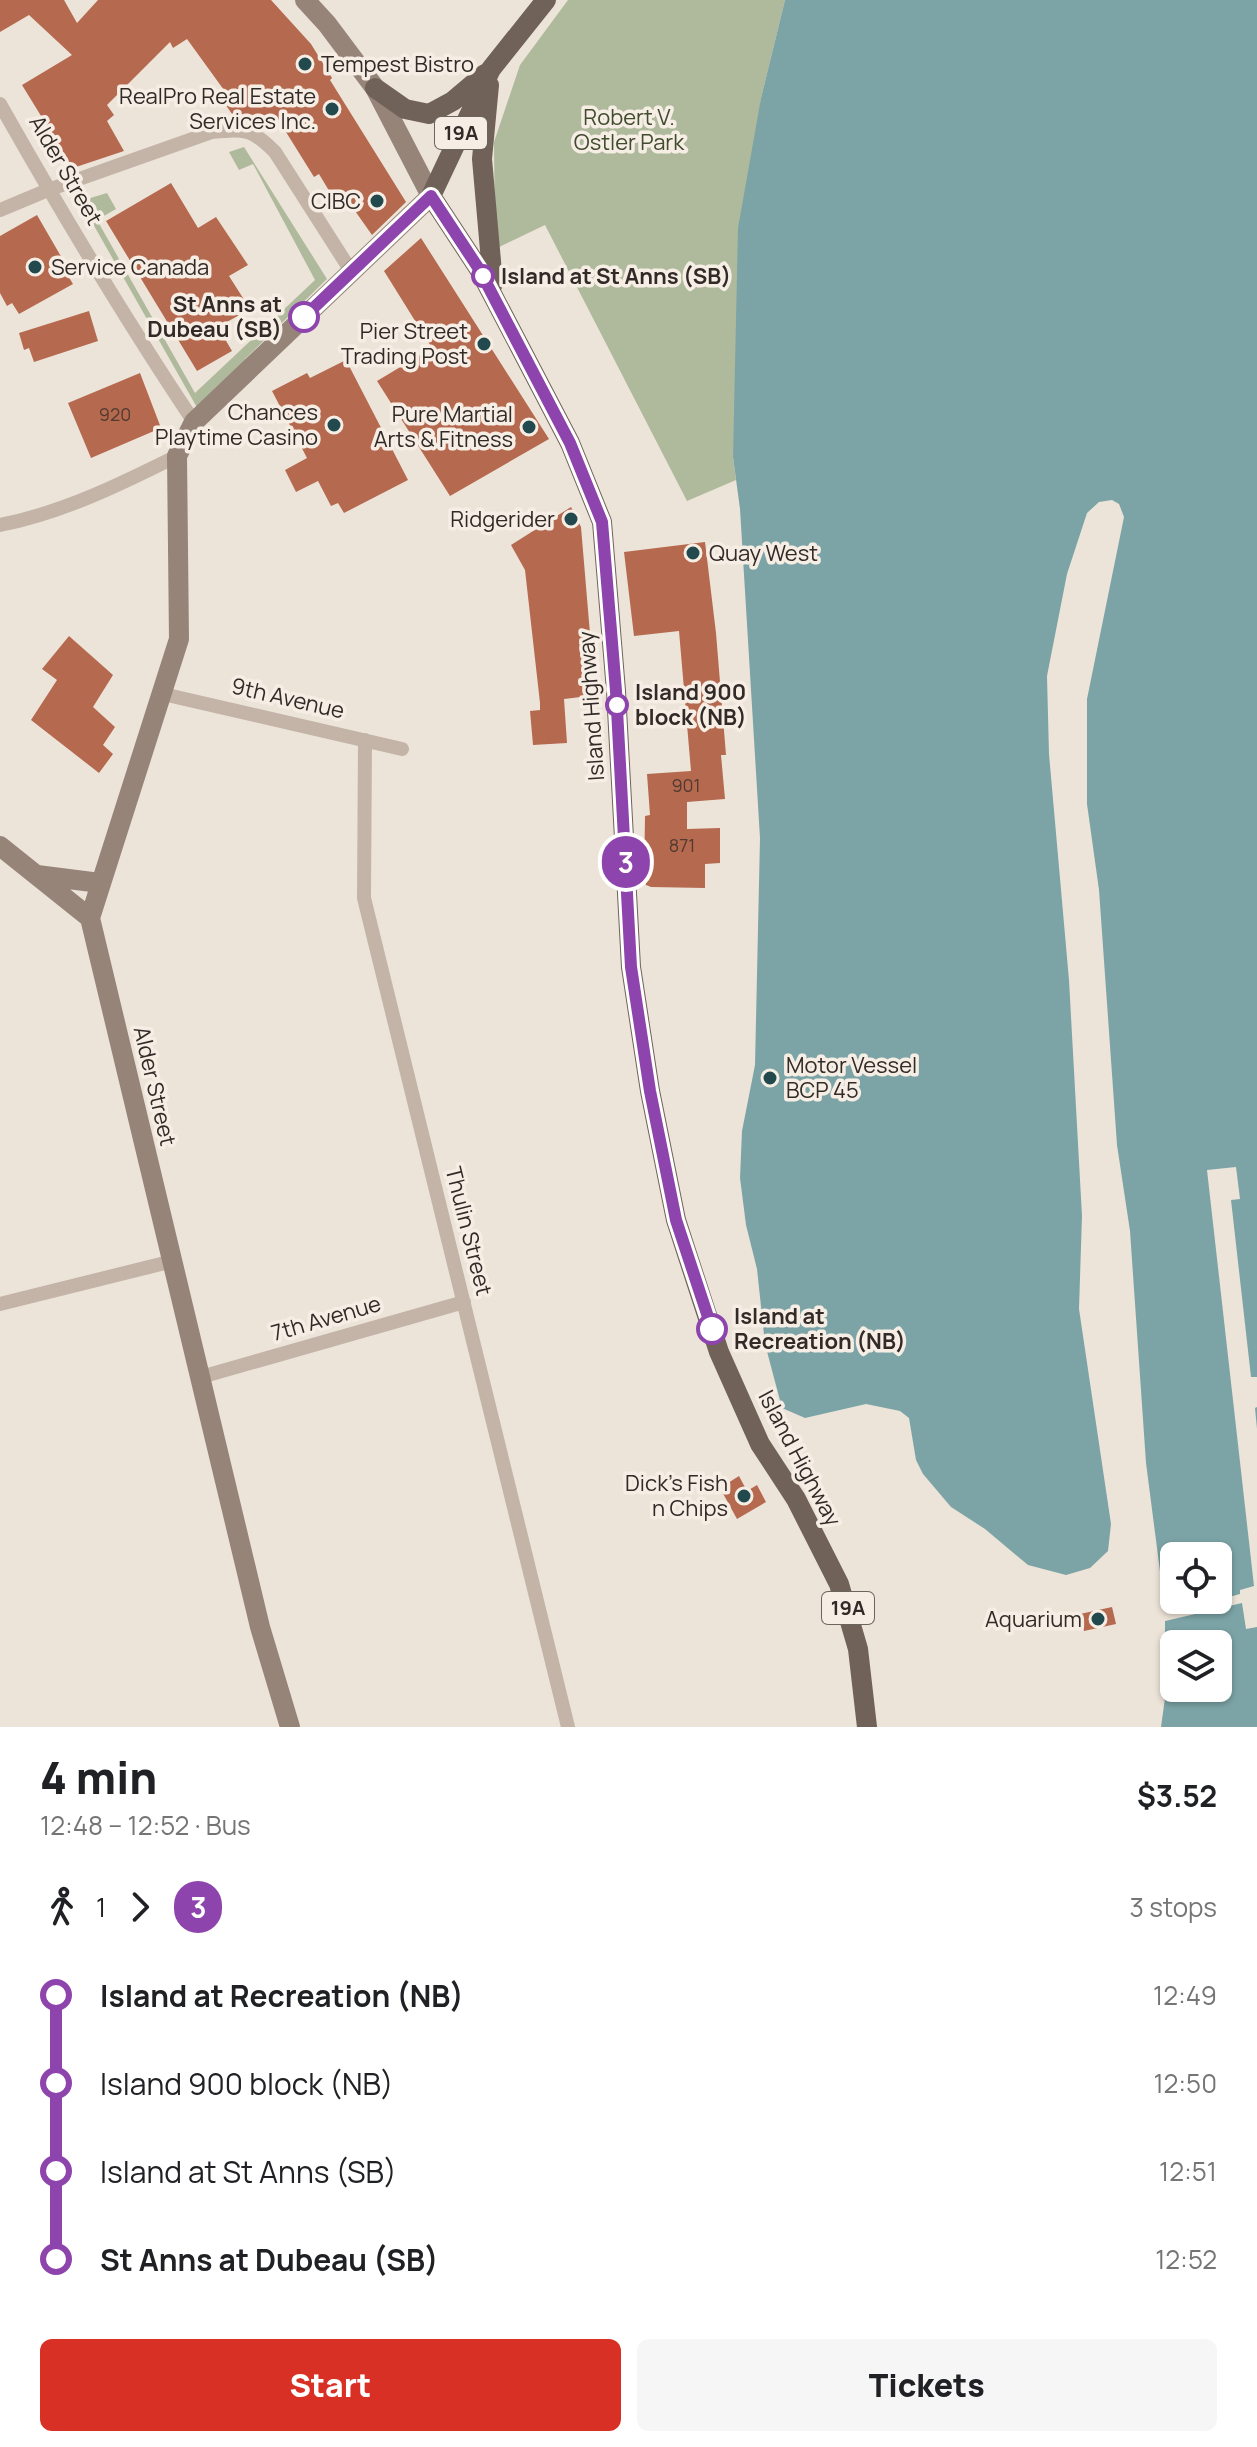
<!DOCTYPE html>
<html lang="en">
<head>
<meta charset="utf-8">
<style>
	:root { --surface:#fff; --page:#f6f6f6; --text:#202124; --muted:#757577; --accent:#d93025 }
	body { margin:0; font-family:Manrope,sans-serif; background:var(--page); color:var(--text); height:100vh; display:flex; flex-direction:column; font-size:30px; white-space:nowrap }
	* { box-sizing:border-box; margin:0 }
	p { font-size:26px; color:var(--muted) }
	.icon { flex:none; width:44px; height:44px; fill:none; stroke:currentColor; stroke-width:2; stroke-linecap:round; stroke-linejoin:round }
	.map { position:relative; height:1727px; overflow:hidden }
	.sheet { display:flex; flex-direction:column; background:var(--surface); flex:1 }
	.sheet>* { flex:none }
	.badge { padding:0 16px; border-radius:26px; font-size:28px; line-height:52px }
	.buttons { position:absolute; left:1160px; top:1542px; display:grid; gap:16px }
	.buttons a { display:grid; place-items:center; width:72px; height:72px; border-radius:12px; background:var(--surface); box-shadow:0 2px 6px #0004; font-size:40px }
	.map>.badge { position:absolute; translate:-50% -50%; box-shadow:0 0 0 4px #fff }
	.legs { display:flex; align-items:center; gap:12px; height:88px; padding:0 40px; font-size:26px }
	.legs p { margin-inline-start:auto }
	.summary { display:flex; align-items:center; justify-content:space-between; height:136px; padding:0 40px }
	h1 { font-size:44px; font-weight:800; line-height:60px }
	.action { display:flex; gap:16px; margin-top:auto; padding:16px 40px }
	.action a { flex:1; height:92px; border-radius:12px; background:var(--accent); color:#fff; font-size:32px; font-weight:800; line-height:92px; text-align:center }
	.action a+a { background:var(--page); color:var(--text) }
	ul { padding:0 40px; list-style:none }
	li { display:flex; align-items:center; gap:28px; height:88px; font-size:30px }
	li i { display:grid; place-items:center; width:12px; height:100%; margin:0 10px; background:currentColor }
	li i::after { content:''; width:20px; height:20px; margin:-10px; border:6px solid; border-radius:50%; background:var(--surface) }
	li p { margin-inline-start:auto }
	li:first-child i { background:linear-gradient(#0000 50%,currentColor 0) }
	li:last-child i { background:linear-gradient(currentColor 50%,#0000 0) }
	.map>svg:first-child { display:block }
	.green { fill:#afba9c }
	.water { fill:#7ca4a6; fill-rule:evenodd }
	.pier { fill:#ede4d9 }
	.building { fill:#b5694f }
	.lines { fill:none; stroke-linecap:round; stroke-linejoin:round }
	.street { stroke:#c3b4a7; stroke-width:14 }
	.secondary { stroke:#968479; stroke-width:20 }
	.primary { stroke:#716259; stroke-width:20 }
	.line-1-casing { stroke:#fff; stroke-width:18 }
	.line-1 { stroke:#8e44ad; stroke-width:12 }
	.poi-dot { fill:#22494d; stroke:#f6eee5; stroke-width:3 }
	.stop-1-dot { fill:#fff; stroke:#8e44ad; stroke-width:4 }
	.labels { text-anchor:middle; stroke-width:7; stroke-linejoin:round; paint-order:stroke }
	.number-label { font-size:18px; fill:#523a30 }
	.shield { fill:#f6eee5; stroke:#6c655f; stroke-width:2 }
	.shield-label { font-size:20px; font-weight:bold; fill:#312a26 }
	.poi-label { font-size:22px; fill:#312a26; stroke:#f6eee5; text-anchor:end }
	.park-label { font-size:22px; fill:#414c2e; stroke:#f6eee5 }
	.street-label { font-size:22px; fill:#312a26; stroke:#f6eee5 }
	.stop-label { font-size:22px; font-weight:bold; fill:#312a26; stroke:#f6eee5; text-anchor:start }
</style>
</head>
<body>
<div class="map">
<svg width="1257" height="1727" viewBox="0 0 1257 1727">
	<rect width="100%" height="100%" fill="#ede4d9"/>
	<path class="green" d="M 568,0 L 785,0 L 761,98 L 733,457 L 736,480 L 687,501 L 545,225 L 495,249 L 494,142 L 520,65 Z
		M 244,147 L 327,279 L 245,359 L 248,363 L 199,411 L 84,208 L 87,199 L 107,193 L 116,209 L 97,220 L 195,393 L 315,280 L 253,164 L 239,170 L 229,152 Z"/>
	<path class="water" d="M 785,0 L 1257,0 L 1257,1727 L 1161,1727 L 1165,1698 L 1165,1610 L 1146,1463 L 1130,1231 L 1117,1145 L 1099,890 L 1087,804 L 1087,699 L 1124,517 L 1119,504 L 1112,500 L 1099,502 L 1087,513 L 1067,574 L 1047,676 L 1049,754 L 1069,980 L 1082,1216 L 1079,1309 L 1111,1524 L 1108,1551 L 1090,1568 L 1066,1575 L 1028,1565 L 985,1529 L 951,1507 L 923,1474 L 916,1460 L 909,1418 L 900,1411 L 866,1404 L 805,1418 L 782,1408 L 765,1344 L 757,1269 L 746,1225 L 740,1178 L 742,1131 L 755,1065 L 760,838 L 740,509 L 733,457 L 738,228 L 761,98 ZM 1174,1556 L 1218,1556 L 1218,1600 L 1174,1600 ZM 1174,1644 L 1218,1644 L 1218,1688 L 1174,1688 Z"/>
	<path class="pier" d="M 1236,1167 L 1240,1199 L 1231,1200 L 1251,1377 L 1257,1377 L 1257,1407 L 1255,1408 L 1257,1429 L 1257,1627 L 1246,1629 L 1242,1603 L 1161,1622 L 1161,1612 L 1218,1600 L 1240,1594 L 1240,1590 L 1254,1586 L 1207,1170 Z"/>
	<path class="building" d="M 0,0 L 64,0 L 77,23 L 98,0 L 271,0 L 311,44 L 332,78 L 330,80 L 406,202 L 372,235 L 341,191 L 338,192 L 337,190 L 331,194 L 319,174 L 314,177 L 276,116 L 232,114 L 223,101 L 229,97 L 187,39 L 173,48 L 170,42 L 107,105 L 114,115 L 107,121 L 124,151 L 73,168 L 22,85 L 72,55 L 29,15 L 0,32 Z
		M 171,183 L 198,228 L 216,217 L 248,265 L 229,276 L 250,309 L 218,327 L 232,351 L 197,371 L 106,221 Z
		M 37,215 L 70,272 L 67,274 L 73,284 L 19,314 L 12,303 L 7,306 L 0,293 L 0,236 Z
		M 421,238 L 549,439 L 450,496 L 377,381 L 432,348 L 384,271 Z
		M 89,311 L 98,341 L 34,362 L 29,348 L 24,350 L 19,333 Z
		M 346,360 L 408,480 L 344,513 L 338,503 L 331,506 L 318,481 L 296,492 L 285,470 L 307,458 L 272,391 L 307,373 L 310,378 Z
		M 140,373 L 161,428 L 91,458 L 68,403 Z
		M 571,507 L 581,527 L 594,681 L 589,696 L 564,699 L 567,743 L 533,745 L 530,711 L 540,710 L 540,703 L 525,570 L 511,545 Z
		M 705,542 L 716,633 L 726,755 L 721,755 L 725,799 L 687,802 L 687,829 L 720,828 L 720,863 L 705,864 L 705,888 L 651,887 L 646,885 L 644,879 L 645,816 L 650,815 L 647,774 L 691,771 L 679,631 L 634,636 L 624,552 Z
		M 69,636 L 113,675 L 93,707 L 115,727 L 103,745 L 113,754 L 99,773 L 31,720 L 57,680 L 42,669 Z
		M 739,1476 L 747,1491 L 757,1485 L 766,1502 L 737,1519 L 720,1488 Z
		M 1112,1607 L 1116,1624 L 1084,1631 L 1080,1614 Z"/>
	<g class="lines">
		<path class="street" d="M 0,104 C 61,212 125,319 194,422
			M 0,210 L 48,190 L 212,132 C 245,129 251,128 275,152 L 351,271
			M 0,525 C 62,513 121,484 177,456
			M 163,694 L 402,749
			M 365,740 L 364,898 L 568,1727
			M 0,1304 L 173,1261
			M 201,1377 L 464,1302"/>
		<path class="secondary" d="M 0,846 L 90,918
			M 37,875 L 100,883
			M 290,1727 L 260,1627 L 90,918 L 179,639 L 177,456 L 194,422 L 431,196 L 375,88 L 327,24 L 305,0"/>
		<path class="primary" d="M 546,0 L 491,69 L 431,196 L 479,269 L 570,443 L 602,522 L 616,691 L 631,967 L 650,1091 L 676,1220 L 719,1352 L 760,1444 L 796,1499 L 839,1584 L 858,1649 L 867,1727
			M 489,85 L 482,159 L 493,284
			M 375,88 L 405,109 L 429,114 L 453,101 L 485,74"/>
	</g>
	<g class="lines">
		<defs>
			<path id="line-1" d="M 304,317 L 431,196 L 479,269 L 570,443 L 602,522 L 616,691 L 631,967 L 650,1091 L 676,1220 L 712,1329"/>
		</defs>
		<use href="#line-1" class="line-1-casing"/>
		<use href="#line-1" class="line-1"/>
	</g>
	<g class="poi-dot">
		<circle cx="305" cy="64" r="8"/>
		<circle cx="332" cy="109" r="8"/>
		<circle cx="377" cy="201" r="8"/>
		<circle cx="35" cy="267" r="8"/>
		<circle cx="484" cy="344" r="8"/>
		<circle cx="334" cy="425" r="8"/>
		<circle cx="529" cy="427" r="8"/>
		<circle cx="571" cy="519" r="8"/>
		<circle cx="693" cy="553" r="8"/>
		<circle cx="770" cy="1078" r="8"/>
		<circle cx="744" cy="1496" r="8"/>
		<circle cx="1098" cy="1619" r="8"/>
	</g>
	<g class="stop-1-dot">
		<circle cx="483" cy="276" r="10"/>
		<circle cx="304" cy="317" r="14"/>
		<circle cx="617" cy="705" r="10"/>
		<circle cx="712" cy="1329" r="14"/>
	</g>
	<g class="labels">
		<g class="number-label">
			<text x="115" y="421">920</text>
			<text x="686" y="792">901</text>
			<text x="682" y="852">871</text>
		</g>
		<g class="shield">
			<rect x="435" y="117" width="52" height="32" rx="6"/>
			<rect x="822" y="1592" width="52" height="32" rx="6"/>
		</g>
		<g class="shield-label">
			<text x="461" y="140">19A</text>
			<text x="848" y="1615">19A</text>
		</g>
		<g class="poi-label">
			<text x="321" y="72" text-anchor="start">Tempest Bistro</text>
			<text x="316" y="104">RealPro Real Estate<tspan x="316" dy="25">Services Inc.</tspan></text>
			<text x="361" y="209">CIBC</text>
			<text x="51" y="275" text-anchor="start">Service Canada</text>
			<text x="468" y="339">Pier Street<tspan x="468" dy="25">Trading Post</tspan></text>
			<text x="318" y="420">Chances<tspan x="318" dy="25">Playtime Casino</tspan></text>
			<text x="513" y="422">Pure Martial<tspan x="513" dy="25">Arts &amp; Fitness</tspan></text>
			<text x="555" y="527">Ridgerider</text>
			<text x="709" y="561" text-anchor="start">Quay West</text>
			<text x="786" y="1073" text-anchor="start">Motor Vessel<tspan x="786" dy="25">BCP 45</tspan></text>
			<text x="728" y="1491">Dick's Fish<tspan x="728" dy="25">n Chips</tspan></text>
			<text x="1082" y="1627">Aquarium</text>
		</g>
		<g class="park-label">
			<text x="629" y="125">Robert V.<tspan x="629" dy="25">Ostler Park</tspan></text>
		</g>
		<g class="street-label">
			<text transform="translate(66 170) rotate(60)" y="8">Alder Street</text>
			<text transform="translate(288 698) rotate(13)" y="8">9th Avenue</text>
			<text transform="translate(591 706) rotate(-94)" y="8">Island Highway</text>
			<text transform="translate(155 1086) rotate(77)" y="8">Alder Street</text>
			<text transform="translate(469 1231) rotate(76)" y="8">Thulin Street</text>
			<text transform="translate(326 1318) rotate(-16)" y="8">7th Avenue</text>
			<text transform="translate(800 1458) rotate(62)" y="8">Island Highway</text>
		</g>
		<g class="stop-label">
			<text x="501" y="284">Island at St Anns (SB)</text>
			<text x="282" y="312" text-anchor="end">St Anns at<tspan x="282" dy="25">Dubeau (SB)</tspan></text>
			<text x="635" y="700">Island 900<tspan x="635" dy="25">block (NB)</tspan></text>
			<text x="734" y="1324">Island at<tspan x="734" dy="25">Recreation (NB)</tspan></text>
		</g>
	</g>
</svg>
<div class="buttons">
<a><svg class="icon" aria-label="locate" viewBox="0 0 24 24"><circle cx="12" cy="12" r="6"/><path d="M12 2v4M12 18v4M2 12h4M18 12h4"/></svg></a>
<a><svg class="icon" aria-label="layers" viewBox="0 0 24 24"><path d="M12 4l9 5-9 5-9-5zM3 14l9 5 9-5"/></svg></a>
</div>
<b class="badge" style="left:626px;top:862px;background:#8e44ad;color:#fff">3</b>
</div>
<section class="sheet">
<div class="summary"><div><h1>4 min</h1><p>12:48 – 12:52 · Bus</p></div><b>$3.52</b></div>
<div class="legs"><svg class="icon" aria-label="walk" viewBox="0 0 24 24"><circle cx="13" cy="4" r="2"/><path d="M13 8l-2 6 4 7M11 14l-3 7M7 12l3-4h3l4 4"/></svg>1<svg class="icon" aria-label="forward" viewBox="0 0 24 24"><path d="M9 5l7 7-7 7"/></svg><b class="badge" style="background:#8e44ad;color:#fff">3</b><p>3 stops</p></div>
<ul>
<li><i style="color:#8e44ad"></i><b>Island at Recreation (NB)</b><p>12:49</p></li>
<li><i style="color:#8e44ad"></i><span>Island 900 block (NB)</span><p>12:50</p></li>
<li><i style="color:#8e44ad"></i><span>Island at St Anns (SB)</span><p>12:51</p></li>
<li><i style="color:#8e44ad"></i><b>St Anns at Dubeau (SB)</b><p>12:52</p></li>
</ul>
<div class="action"><a>Start</a><a>Tickets</a></div>
</section>
</body>
</html>
